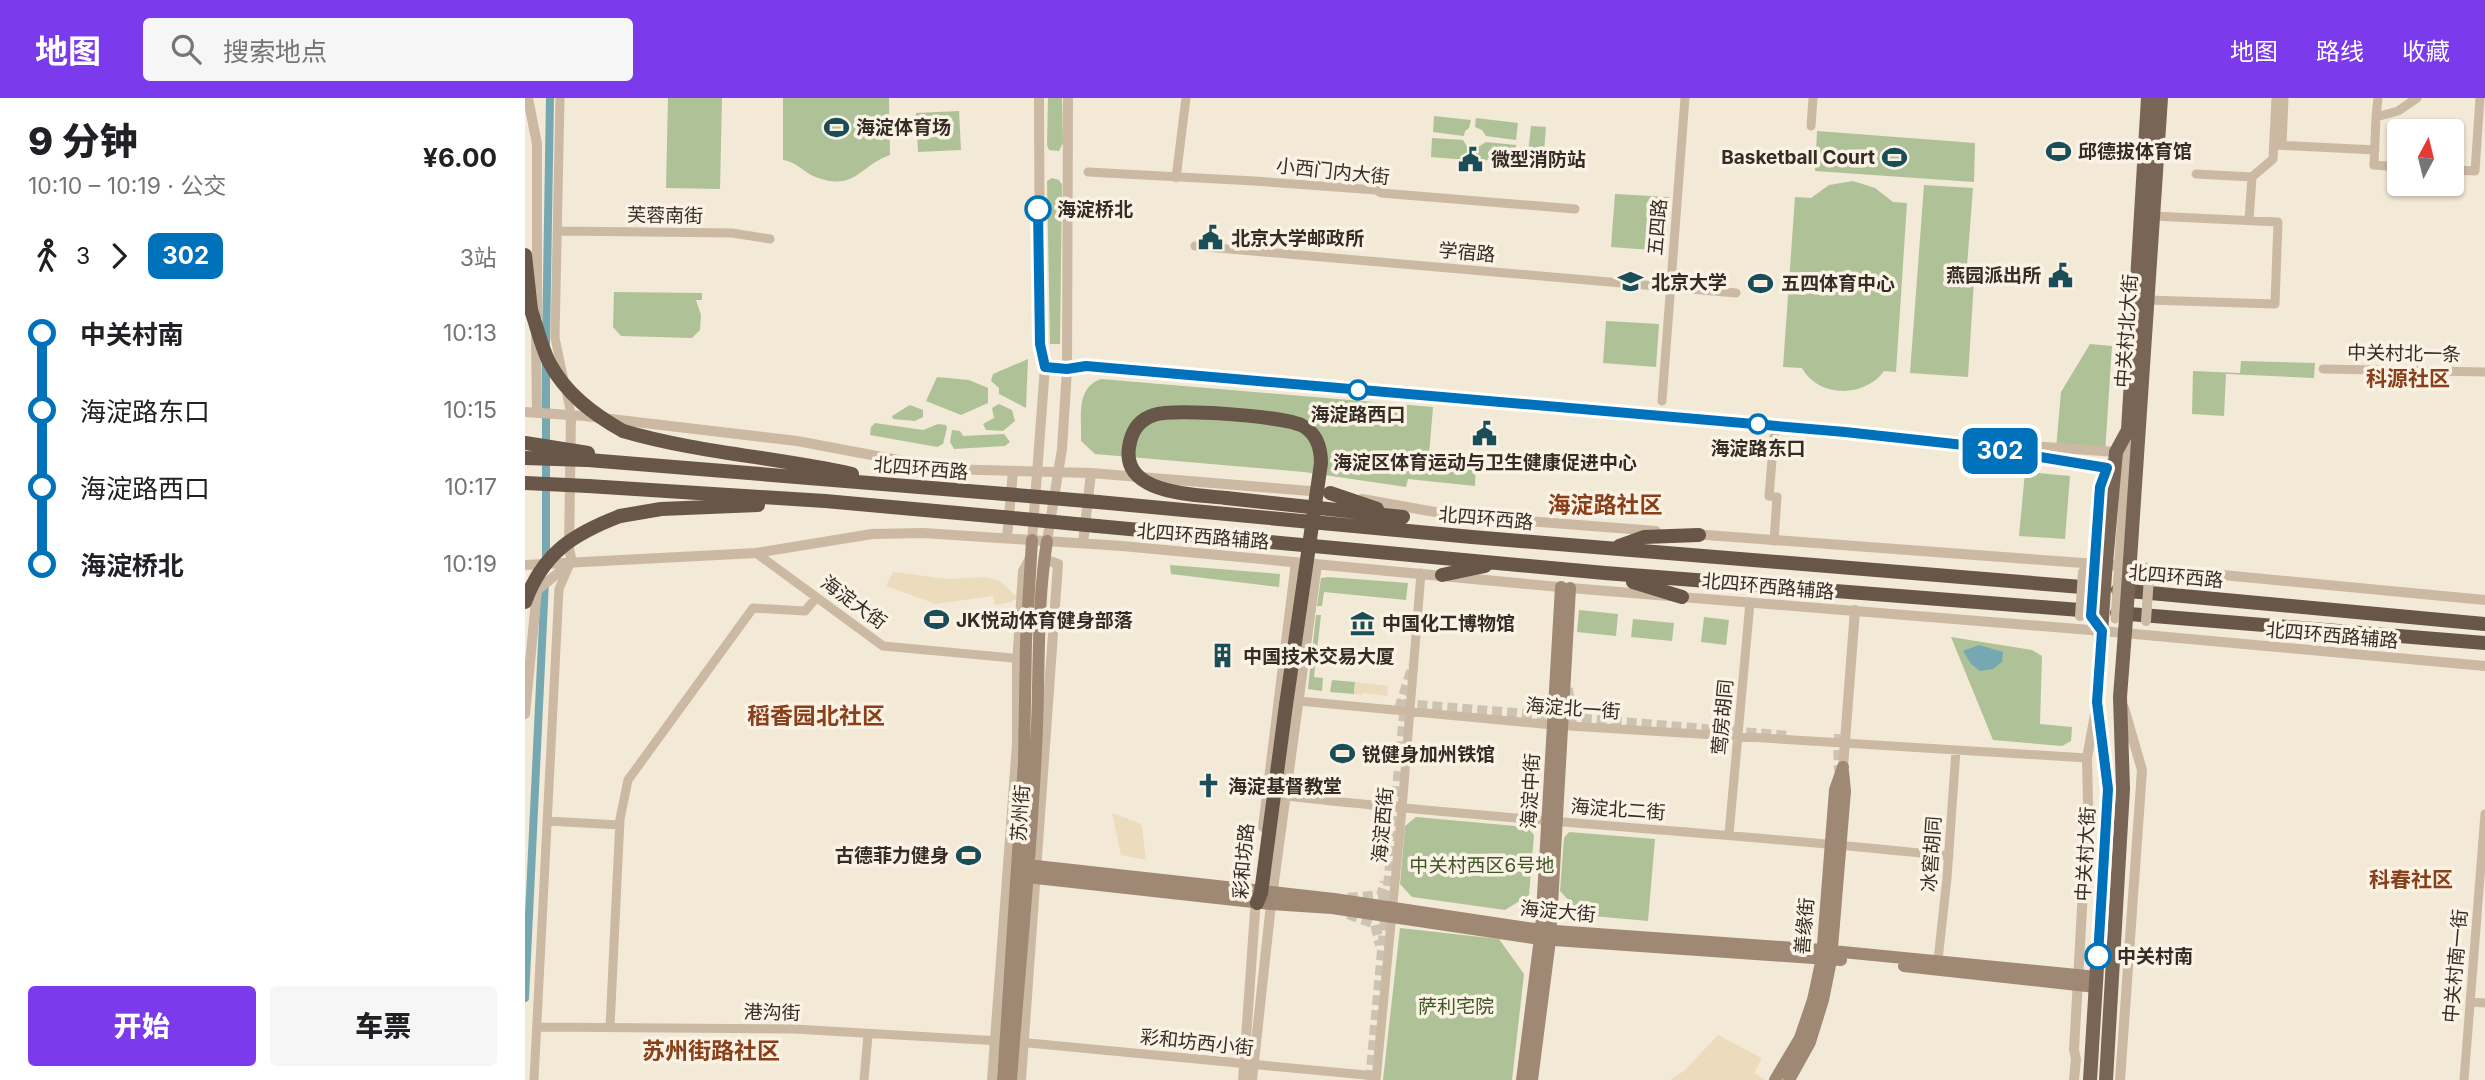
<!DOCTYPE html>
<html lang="zh">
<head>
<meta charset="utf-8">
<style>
	:root { --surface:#fff; --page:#f6f6f6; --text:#202124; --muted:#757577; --accent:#7c3aed }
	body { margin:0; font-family:Inter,"Noto Sans SC",sans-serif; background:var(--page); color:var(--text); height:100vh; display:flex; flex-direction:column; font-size:26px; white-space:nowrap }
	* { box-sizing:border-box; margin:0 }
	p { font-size:23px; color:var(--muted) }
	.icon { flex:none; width:38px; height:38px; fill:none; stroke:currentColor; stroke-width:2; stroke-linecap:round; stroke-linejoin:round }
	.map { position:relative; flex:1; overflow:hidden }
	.side { display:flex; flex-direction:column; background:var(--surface); width:525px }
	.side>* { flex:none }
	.badge { padding:0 14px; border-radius:10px; font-size:24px; line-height:46px }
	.needle { width:46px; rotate:7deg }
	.tools { position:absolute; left:1862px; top:21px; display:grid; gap:14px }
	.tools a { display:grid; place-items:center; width:77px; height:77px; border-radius:7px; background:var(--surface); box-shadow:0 2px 5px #0004; font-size:35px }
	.map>.badge { position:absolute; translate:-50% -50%; box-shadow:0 0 0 4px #fff }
	.legs { display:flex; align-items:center; gap:10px; height:77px; padding:0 28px; font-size:23px }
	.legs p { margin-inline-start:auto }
	.head { display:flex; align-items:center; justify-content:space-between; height:119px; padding:0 28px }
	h1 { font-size:38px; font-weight:800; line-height:52px }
	.primary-button { display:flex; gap:14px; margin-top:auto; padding:14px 28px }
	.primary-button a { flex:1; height:80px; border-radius:7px; background:var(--accent); color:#fff; font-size:28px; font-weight:800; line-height:80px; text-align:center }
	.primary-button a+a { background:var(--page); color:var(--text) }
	ul { padding:0 28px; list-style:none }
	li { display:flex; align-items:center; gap:24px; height:77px; font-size:26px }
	li i { display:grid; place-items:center; width:10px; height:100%; margin:0 9px; background:currentColor }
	li i::after { content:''; width:18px; height:18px; margin:-9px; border:5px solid; border-radius:50%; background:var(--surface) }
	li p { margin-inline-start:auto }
	li:first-child i { background:linear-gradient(#0000 50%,currentColor 0) }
	li:last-child i { background:linear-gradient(currentColor 50%,#0000 0) }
	header { display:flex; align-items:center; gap:42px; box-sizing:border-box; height:98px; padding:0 35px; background:var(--accent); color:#fff }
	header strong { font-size:33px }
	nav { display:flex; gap:38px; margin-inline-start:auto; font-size:24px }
	.search { width:490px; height:63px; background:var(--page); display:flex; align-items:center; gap:18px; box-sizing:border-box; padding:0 24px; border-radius:7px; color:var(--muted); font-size:26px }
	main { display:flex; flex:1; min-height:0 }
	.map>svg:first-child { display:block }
	.green { fill:#afc297 }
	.plaza { fill:#ecdcbd }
	.water { fill:#75a8b1 }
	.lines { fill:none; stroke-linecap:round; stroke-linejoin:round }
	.canal { stroke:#75a8b1; stroke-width:8 }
	.tertiary-tunnel { stroke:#ccc3b3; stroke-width:10; stroke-dasharray:10 5; stroke-linecap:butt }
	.minor { stroke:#cbb9a3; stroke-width:9 }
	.tertiary { stroke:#cbb9a3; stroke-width:10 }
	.secondary { stroke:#9f8874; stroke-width:12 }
	.primary { stroke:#786555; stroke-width:14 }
	.trunk { stroke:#685648; stroke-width:14 }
	.minor-bridge { stroke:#cbb9a3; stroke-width:9 }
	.tertiary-bridge { stroke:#cbb9a3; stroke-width:10 }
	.primary-bridge { stroke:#786555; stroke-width:14 }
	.trunk-bridge { stroke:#685648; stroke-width:14 }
	.line-1-casing { stroke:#fff; stroke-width:16 }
	.line-1 { stroke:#0072bc; stroke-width:10 }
	.stop-1-dot { fill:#fff; stroke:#0072bc; stroke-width:3.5 }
	.labels { text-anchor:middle; stroke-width:7; stroke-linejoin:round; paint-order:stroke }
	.poi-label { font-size:19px; font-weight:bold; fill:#352c25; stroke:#faf2e4; text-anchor:start }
	.street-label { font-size:19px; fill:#352c25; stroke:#faf2e4 }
	.stop-label { font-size:19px; font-weight:bold; fill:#352c25; stroke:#faf2e4; text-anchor:start }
	.park-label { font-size:19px; fill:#405528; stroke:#faf2e4 }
	.neighbourhood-label { font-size:21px; font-weight:bold; fill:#89401a; stroke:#faf2e4 }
	.quarter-label { font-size:23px; font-weight:bold; fill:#89401a; stroke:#faf2e4 }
</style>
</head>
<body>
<header>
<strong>地图</strong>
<div class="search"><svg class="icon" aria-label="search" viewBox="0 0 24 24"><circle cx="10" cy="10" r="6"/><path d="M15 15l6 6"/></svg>搜索地点</div>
<nav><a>地图</a><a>路线</a><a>收藏</a></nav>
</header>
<main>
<section class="side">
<div class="head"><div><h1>9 分钟</h1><p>10:10 – 10:19 · 公交</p></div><b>¥6.00</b></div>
<div class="legs"><svg class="icon" aria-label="walk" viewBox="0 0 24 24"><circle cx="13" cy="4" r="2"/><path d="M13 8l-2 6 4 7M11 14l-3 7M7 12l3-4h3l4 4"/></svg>3<svg class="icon" aria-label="forward" viewBox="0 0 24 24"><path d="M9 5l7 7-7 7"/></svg><b class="badge" style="background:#0072bc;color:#fff">302</b><p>3站</p></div>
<ul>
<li><i style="color:#0072bc"></i><b>中关村南</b><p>10:13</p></li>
<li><i style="color:#0072bc"></i><span>海淀路东口</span><p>10:15</p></li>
<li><i style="color:#0072bc"></i><span>海淀路西口</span><p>10:17</p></li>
<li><i style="color:#0072bc"></i><b>海淀桥北</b><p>10:19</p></li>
</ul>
<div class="primary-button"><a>开始</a><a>车票</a></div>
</section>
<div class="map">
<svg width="1960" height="982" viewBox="0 0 1960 982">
	<rect width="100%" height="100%" fill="#f2e9d7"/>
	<path class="green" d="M 143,0 L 197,0 L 195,91 L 141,90 Z
		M 258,0 L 364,0 L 365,57 C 335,67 331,93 293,80 C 280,76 271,63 258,62 Z
		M 523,0 L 537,0 L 538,45 L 534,53 L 524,52 L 522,47 Z
		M 434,13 L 436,52 L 393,54 L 391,15 Z
		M 909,18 L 946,22 L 944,30 L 940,33 L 939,38 L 908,34 Z
		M 951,20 L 993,25 L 991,42 L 961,38 L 957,32 L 950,29 Z
		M 1006,28 L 1021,29 L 1018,66 L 1002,65 Z
		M 1292,33 L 1450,45 L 1449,84 L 1290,73 Z
		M 907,40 L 938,42 L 943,50 L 942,62 L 906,59 Z
		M 961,44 L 991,47 L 991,65 L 950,61 L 950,51 Z
		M 527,80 L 534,82 L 537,87 L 535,246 L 525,246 L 522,83 Z
		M 1328,83 L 1350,90 L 1368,104 L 1382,105 L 1371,274 L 1359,273 C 1340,300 1293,300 1277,270 L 1258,269 L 1270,99 L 1286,100 L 1304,87 Z
		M 1399,87 L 1448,90 L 1441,181 L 1449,182 L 1443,279 L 1385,275 Z
		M 1090,96 L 1144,99 L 1140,153 L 1086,149 Z
		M 89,194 L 177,195 L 177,202 L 171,202 L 176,217 L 175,232 L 167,240 L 96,238 L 88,229 Z
		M 1081,223 L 1134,226 L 1131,269 L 1078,265 Z
		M 1565,246 L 1587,248 L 1580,355 L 1531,351 L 1536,294 Z
		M 503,261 L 501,310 L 474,296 L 474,290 L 466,283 L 468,276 Z
		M 1716,263 L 1790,265 L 1789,280 L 1701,276 L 1699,318 L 1667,316 L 1668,273 L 1715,275 Z
		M 412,279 L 444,282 L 463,290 L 463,305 L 436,317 L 401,303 Z
		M 576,281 L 908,309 L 904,357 L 951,363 L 950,388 L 883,381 L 881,389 L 779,374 L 570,356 L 556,343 C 557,320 550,290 576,281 Z
		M 474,306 L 487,312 L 490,323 L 478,333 L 461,332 L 458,326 L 469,320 L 467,310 Z
		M 385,307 L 398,312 L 398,319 L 390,323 L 368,321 L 367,318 Z
		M 350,325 L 398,332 L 413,326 L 421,327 L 422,330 L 418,346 L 412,349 L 345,337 L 346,329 Z
		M 427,332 L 435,333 L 438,338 L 479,336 L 485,344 L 480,348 L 429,351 L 425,344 Z
		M 1500,374 L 1545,378 L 1540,441 L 1494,438 Z
		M 645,467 L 755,476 L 754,489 L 646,476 Z
		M 803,479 L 883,485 L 881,502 L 799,494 L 797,508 L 792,508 L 796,480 Z
		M 1054,512 L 1093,516 L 1091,538 L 1052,534 Z
		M 791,517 L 796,517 L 789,579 L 798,580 L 797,593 L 783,591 Z
		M 1179,519 L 1204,522 L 1201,547 L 1176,544 Z
		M 1108,521 L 1149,525 L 1147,543 L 1106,539 Z
		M 1426,539 L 1507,552 L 1517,558 L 1515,626 L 1547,629 L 1546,643 L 1537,648 L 1468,642 Z
		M 807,582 L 830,584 L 829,596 L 805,594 Z
		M 891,719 L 1002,729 L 1009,737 L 1004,797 L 980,812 L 887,799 L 875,786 L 880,728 Z
		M 1044,734 L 1130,741 L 1123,823 L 1057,817 L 1035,793 L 1039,740 Z
		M 875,830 L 974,841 L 999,876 L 987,982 L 858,982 Z"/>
	<path class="plaza" d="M 368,474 L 422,481 L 461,479 L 475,483 L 493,500 L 486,504 L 470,507 L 468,498 L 411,506 L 361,488 Z
		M 830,584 L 863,588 L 862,598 L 838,595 L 837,597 L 829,596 Z
		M 587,715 L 614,725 L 617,729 L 621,762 L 596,757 Z
		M 1193,937 L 1237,960 L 1229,975 L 1241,982 L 1145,982 L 1159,973 Z"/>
	<path class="water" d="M 1454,547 L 1478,554 L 1477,564 L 1468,571 L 1455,573 L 1446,566 L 1438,553 Z"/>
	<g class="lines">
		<path class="canal" d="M 21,246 L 25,0
			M 21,463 L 21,263
			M 0,900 L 20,483"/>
		<path class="tertiary-tunnel" d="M 1043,590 L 1045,611 L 1060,617
			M 874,611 L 888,567
			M 1309,641 L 1313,641 L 1314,673
			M 823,800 L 856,797 L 860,784
			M 823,816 L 850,826 L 855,847
			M 845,982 L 880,606 L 1265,638"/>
		<path class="minor" d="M 35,0 L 30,240 L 46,316
			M 1853,0 L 1851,19 L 1873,13 L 1892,0
			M 1851,19 L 1849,67 L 1874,69
			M 1286,28 L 1288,0
			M 1749,47 L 1850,52
			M 1757,47 L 1759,0
			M 1927,72 L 1950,73 L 1955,0
			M 563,74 L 729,83 L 851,92 L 856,95 L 1050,111
			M 1671,76 L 1727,79 L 1748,61 L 1751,0
			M 651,80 L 661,0
			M 1724,122 L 1727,79
			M 34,133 L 207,135 L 245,141
			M 670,148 L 1211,195
			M 1622,202 L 1750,206 L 1753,124 L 1628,118
			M 1798,271 L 1960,274
			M 1137,303 L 1160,0
			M 1249,443 L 1252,399 L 1244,398 L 1250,327
			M 231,455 L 358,548 L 499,561
			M 1569,471 L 1575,389 L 1585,365
			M 1593,473 L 1603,337
			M 774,603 L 1028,627 L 1562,660
			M 761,698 C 981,723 1203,734 1424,758
			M 22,723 L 95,727
			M 1204,736 L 1225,504
			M 1416,865 L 1413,862 L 1422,780 L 1431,652
			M 1945,904 L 1960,905
			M 12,929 L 269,931 L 475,943
			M 85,929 L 95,721 L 103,682 L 228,510 L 280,513 L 291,500
			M 493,944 L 851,978
			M 9,982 L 34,491 L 44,468
			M 339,982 L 343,937
			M 851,982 L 877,711 L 896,475
			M 1939,982 L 1960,716"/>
		<path class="tertiary" d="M 3,0 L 12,46 L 12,218
			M 11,237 L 12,315
			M 520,269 L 542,271 L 561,268 L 1320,334 L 1448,348 L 1582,370
			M 0,314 L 60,318 L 272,343 L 421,371 L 566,375 L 797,394
			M 1464,345 L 1591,354
			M 837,401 L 927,417 L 1131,433
			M 1168,436 L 1625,470 L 1960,502
			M 482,440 L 488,373
			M 507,442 L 520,269 L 515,246 L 514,0
			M 522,443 L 537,351 L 542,271 L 543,0
			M 558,445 L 566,375
			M 0,467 L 231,455 L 347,436 L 398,435 L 597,448 L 1045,490 L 1577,533 L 1960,568
			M 0,616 L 12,492 L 47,464 L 44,451 L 46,316
			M 1318,669 L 1330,512
			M 738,729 L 771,464
			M 467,982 L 492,646 L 492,567 L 498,473 L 505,460
			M 496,982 L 533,466 L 519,461
			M 718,982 L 731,800
			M 727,982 L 746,806 L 792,466
			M 1549,982 L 1551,961 L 1549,952 L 1563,705 L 1562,660 L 1570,617
			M 1595,982 L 1617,672 L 1599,610"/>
		<path class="secondary" d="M 493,766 L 809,801 L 1016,832 L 1297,852 L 1572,879
			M 502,779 L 746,806 L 807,810 L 1015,841 L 1316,862
			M 1379,868 L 1571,889
			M 478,982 L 499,664 L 501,543 L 507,442
			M 486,982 C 494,872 506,762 511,651 C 515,582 511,512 522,443
			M 997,982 L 1016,832 L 1036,489
			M 1007,982 L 1025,842 L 1045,490
			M 1250,982 L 1275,940 L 1288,902 L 1297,860 L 1310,692 L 1318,669
			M 1264,982 L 1285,944 L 1298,902 L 1306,862 L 1320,693 L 1318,673"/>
		<path class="primary" d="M 1580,476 L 1591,354 L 1603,332 L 1623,0
			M 1604,477 L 1636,0
			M 1565,982 L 1583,691 L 1572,604 L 1577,520
			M 1581,982 L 1598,691 L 1595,599 L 1601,521"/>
		<path class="trunk" d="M 0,157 L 6,212
			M 98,333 C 173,355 251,359 327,376
			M 63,362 L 480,396
			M 63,388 L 300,403 L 477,419
			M 805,395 L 852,411
			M 701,400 L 878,419
			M 573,404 L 947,439 L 1569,490
			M 95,418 L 136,411 L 233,407
			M 572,428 L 1080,475 L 1568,513
			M 1094,448 L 1119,439 L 1174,437
			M 917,477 L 960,468
			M 1108,484 L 1157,499
			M 1593,492 L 1960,526
			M 1592,515 L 1960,545
			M 732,805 L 736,795 L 761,607"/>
		<path class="minor-bridge" d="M 1566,518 L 1569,475
			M 1590,521 L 1593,477"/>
		<path class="tertiary-bridge" d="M 1555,518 L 1558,474
			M 1621,523 L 1624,479"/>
		<path class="primary-bridge" d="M 1577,520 L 1580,476
			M 1601,521 L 1604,477"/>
		<path class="trunk-bridge" d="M 6,212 C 12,229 16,248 24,264 C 41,296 68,316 98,333
			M 0,345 L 63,355
			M 0,360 L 61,362
			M 0,385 L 63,388
			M 480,396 L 573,404
			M 701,400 C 668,396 592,397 605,344 C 608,331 616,321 629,317 C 649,310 760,318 778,328 C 792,336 796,351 796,365 L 761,607
			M 477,419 L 572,428
			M 0,504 C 18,455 48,436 95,418"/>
	</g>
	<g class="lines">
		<defs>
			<path id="line-1" d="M 513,111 L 515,246 L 520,269 L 542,271 L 561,268 L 1320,334 L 1448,348 L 1582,370 L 1575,389 L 1566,518 L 1577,533 L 1572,604 L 1583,691 L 1573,858"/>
		</defs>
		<use href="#line-1" class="line-1-casing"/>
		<use href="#line-1" class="line-1"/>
	</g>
	<defs>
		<symbol id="stadium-bare" viewBox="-9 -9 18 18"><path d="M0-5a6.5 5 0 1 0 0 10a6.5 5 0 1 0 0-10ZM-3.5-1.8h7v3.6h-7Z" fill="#194e59" stroke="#faf2e4" stroke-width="2.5" paint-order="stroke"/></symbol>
		<symbol id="civic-bare" viewBox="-9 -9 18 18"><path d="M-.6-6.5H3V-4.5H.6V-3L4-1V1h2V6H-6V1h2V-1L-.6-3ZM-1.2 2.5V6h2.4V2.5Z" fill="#194e59" stroke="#faf2e4" stroke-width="2.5" paint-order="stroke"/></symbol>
		<symbol id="university-bare" viewBox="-9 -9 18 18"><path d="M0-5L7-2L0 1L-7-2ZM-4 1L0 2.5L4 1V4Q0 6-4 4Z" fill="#194e59" stroke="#faf2e4" stroke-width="2.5" paint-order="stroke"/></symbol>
		<symbol id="museum-bare" viewBox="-9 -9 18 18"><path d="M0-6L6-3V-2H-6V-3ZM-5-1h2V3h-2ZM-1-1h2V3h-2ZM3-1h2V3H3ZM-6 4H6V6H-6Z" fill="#194e59" stroke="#faf2e4" stroke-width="2.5" paint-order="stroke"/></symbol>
		<symbol id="building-bare" viewBox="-9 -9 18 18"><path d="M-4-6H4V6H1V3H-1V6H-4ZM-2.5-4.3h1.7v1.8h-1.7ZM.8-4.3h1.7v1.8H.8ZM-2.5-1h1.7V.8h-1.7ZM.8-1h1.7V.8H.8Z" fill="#194e59" stroke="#faf2e4" stroke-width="2.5" paint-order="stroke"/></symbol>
		<symbol id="church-bare" viewBox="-9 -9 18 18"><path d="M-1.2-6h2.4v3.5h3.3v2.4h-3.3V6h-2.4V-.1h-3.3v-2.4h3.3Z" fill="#194e59" stroke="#faf2e4" stroke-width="2.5" paint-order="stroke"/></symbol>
	</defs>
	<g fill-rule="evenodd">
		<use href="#stadium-bare" x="294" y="12" width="35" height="35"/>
		<use href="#stadium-bare" x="1516" y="36" width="35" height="35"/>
		<use href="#stadium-bare" x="1352" y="42" width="35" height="35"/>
		<use href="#civic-bare" x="928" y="44" width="35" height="35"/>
		<use href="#civic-bare" x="668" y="122" width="35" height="35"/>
		<use href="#civic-bare" x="1518" y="160" width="35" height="35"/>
		<use href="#university-bare" x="1088" y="166" width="35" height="35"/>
		<use href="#stadium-bare" x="1218" y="168" width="35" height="35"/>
		<use href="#civic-bare" x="942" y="318" width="35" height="35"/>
		<use href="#stadium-bare" x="394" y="504" width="35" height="35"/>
		<use href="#museum-bare" x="820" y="508" width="35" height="35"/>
		<use href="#building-bare" x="680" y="540" width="35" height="35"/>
		<use href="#stadium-bare" x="800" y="638" width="35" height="35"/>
		<use href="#church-bare" x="666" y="670" width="35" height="35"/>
		<use href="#stadium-bare" x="426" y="740" width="35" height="35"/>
	</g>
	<g class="stop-1-dot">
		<circle cx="513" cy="111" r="12"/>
		<circle cx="833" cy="292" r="9"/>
		<circle cx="1233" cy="326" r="9"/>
		<circle cx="1573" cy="858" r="12"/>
	</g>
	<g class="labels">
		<g class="poi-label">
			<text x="331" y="36">海淀体育场</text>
			<text x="1553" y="60">邱德拔体育馆</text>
			<text x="1350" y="66" text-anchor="end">Basketball Court</text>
			<text x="966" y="68">微型消防站</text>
			<text x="706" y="147">北京大学邮政所</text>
			<text x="1516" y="184" text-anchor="end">燕园派出所</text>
			<text x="1126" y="191">北京大学</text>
			<text x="1256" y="192">五四体育中心</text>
			<text x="960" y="371" text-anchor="middle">海淀区体育运动与卫生健康促进中心</text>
			<text x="431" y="529">JK悦动体育健身部落</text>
			<text x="857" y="532">中国化工博物馆</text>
			<text x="718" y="565">中国技术交易大厦</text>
			<text x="837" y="663">锐健身加州铁馆</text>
			<text x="703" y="695">海淀基督教堂</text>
			<text x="424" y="764" text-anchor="end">古德菲力健身</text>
		</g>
		<g class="street-label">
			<text transform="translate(808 73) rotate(6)" y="7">小西门内大街</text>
			<text transform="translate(140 117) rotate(1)" y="7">芙蓉南街</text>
			<text transform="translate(1132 129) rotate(-85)" y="7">五四路</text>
			<text transform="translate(942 154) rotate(5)" y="7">学宿路</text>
			<text transform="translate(1601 233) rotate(-86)" y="7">中关村北大街</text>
			<text transform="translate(1879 255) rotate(1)" y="7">中关村北一条</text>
			<text transform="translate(396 370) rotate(5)" y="7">北四环西路</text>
			<text transform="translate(961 420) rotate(5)" y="7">北四环西路</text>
			<text transform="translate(678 438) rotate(5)" y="7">北四环西路辅路</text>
			<text transform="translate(1651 478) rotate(5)" y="7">北四环西路</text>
			<text transform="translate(1243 488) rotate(5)" y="7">北四环西路辅路</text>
			<text transform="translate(329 504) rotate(36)" y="7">海淀大街</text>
			<text transform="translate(1807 537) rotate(5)" y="7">北四环西路辅路</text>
			<text transform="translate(1048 610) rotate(4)" y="7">海淀北一街</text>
			<text transform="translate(1197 619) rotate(-85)" y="7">莺房胡同</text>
			<text transform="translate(1005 693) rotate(-87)" y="7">海淀中街</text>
			<text transform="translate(1093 711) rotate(4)" y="7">海淀北二街</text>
			<text transform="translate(495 715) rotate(-86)" y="7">苏州街</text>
			<text transform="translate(857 727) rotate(-85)" y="7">海淀西街</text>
			<text transform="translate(1406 756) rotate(-86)" y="7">冰窖胡同</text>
			<text transform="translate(1560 756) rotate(-87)" y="7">中关村大街</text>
			<text transform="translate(718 763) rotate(-85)" y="7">彩和坊路</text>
			<text transform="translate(1033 813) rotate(5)" y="7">海淀大街</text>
			<text transform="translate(1279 828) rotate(-85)" y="7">善缘街</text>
			<text transform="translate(1930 868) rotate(-85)" y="7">中关村南一街</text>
			<text transform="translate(247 914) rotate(1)" y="7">港沟街</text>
			<text transform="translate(672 944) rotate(6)" y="7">彩和坊西小街</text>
		</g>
		<g class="stop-label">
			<text x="532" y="118">海淀桥北</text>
			<text x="833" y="323" text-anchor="middle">海淀路西口</text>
			<text x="1233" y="357" text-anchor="middle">海淀路东口</text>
			<text x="1592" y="865">中关村南</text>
		</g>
		<g class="park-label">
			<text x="957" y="774">中关村西区6号地</text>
			<text x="931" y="915">萨利宅院</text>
		</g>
		<g class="neighbourhood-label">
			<text x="1883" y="288">科源社区</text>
			<text x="1886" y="789">科春社区</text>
		</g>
		<g class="quarter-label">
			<text x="1080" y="415">海淀路社区</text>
			<text x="291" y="626">稻香园北社区</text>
			<text x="186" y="961">苏州街路社区</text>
		</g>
	</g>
</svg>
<div class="tools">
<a><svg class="needle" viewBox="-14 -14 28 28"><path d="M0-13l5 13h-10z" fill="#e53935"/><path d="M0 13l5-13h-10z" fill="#757577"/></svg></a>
</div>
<b class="badge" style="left:1475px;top:353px;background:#0072bc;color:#fff">302</b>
</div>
</main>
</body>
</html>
